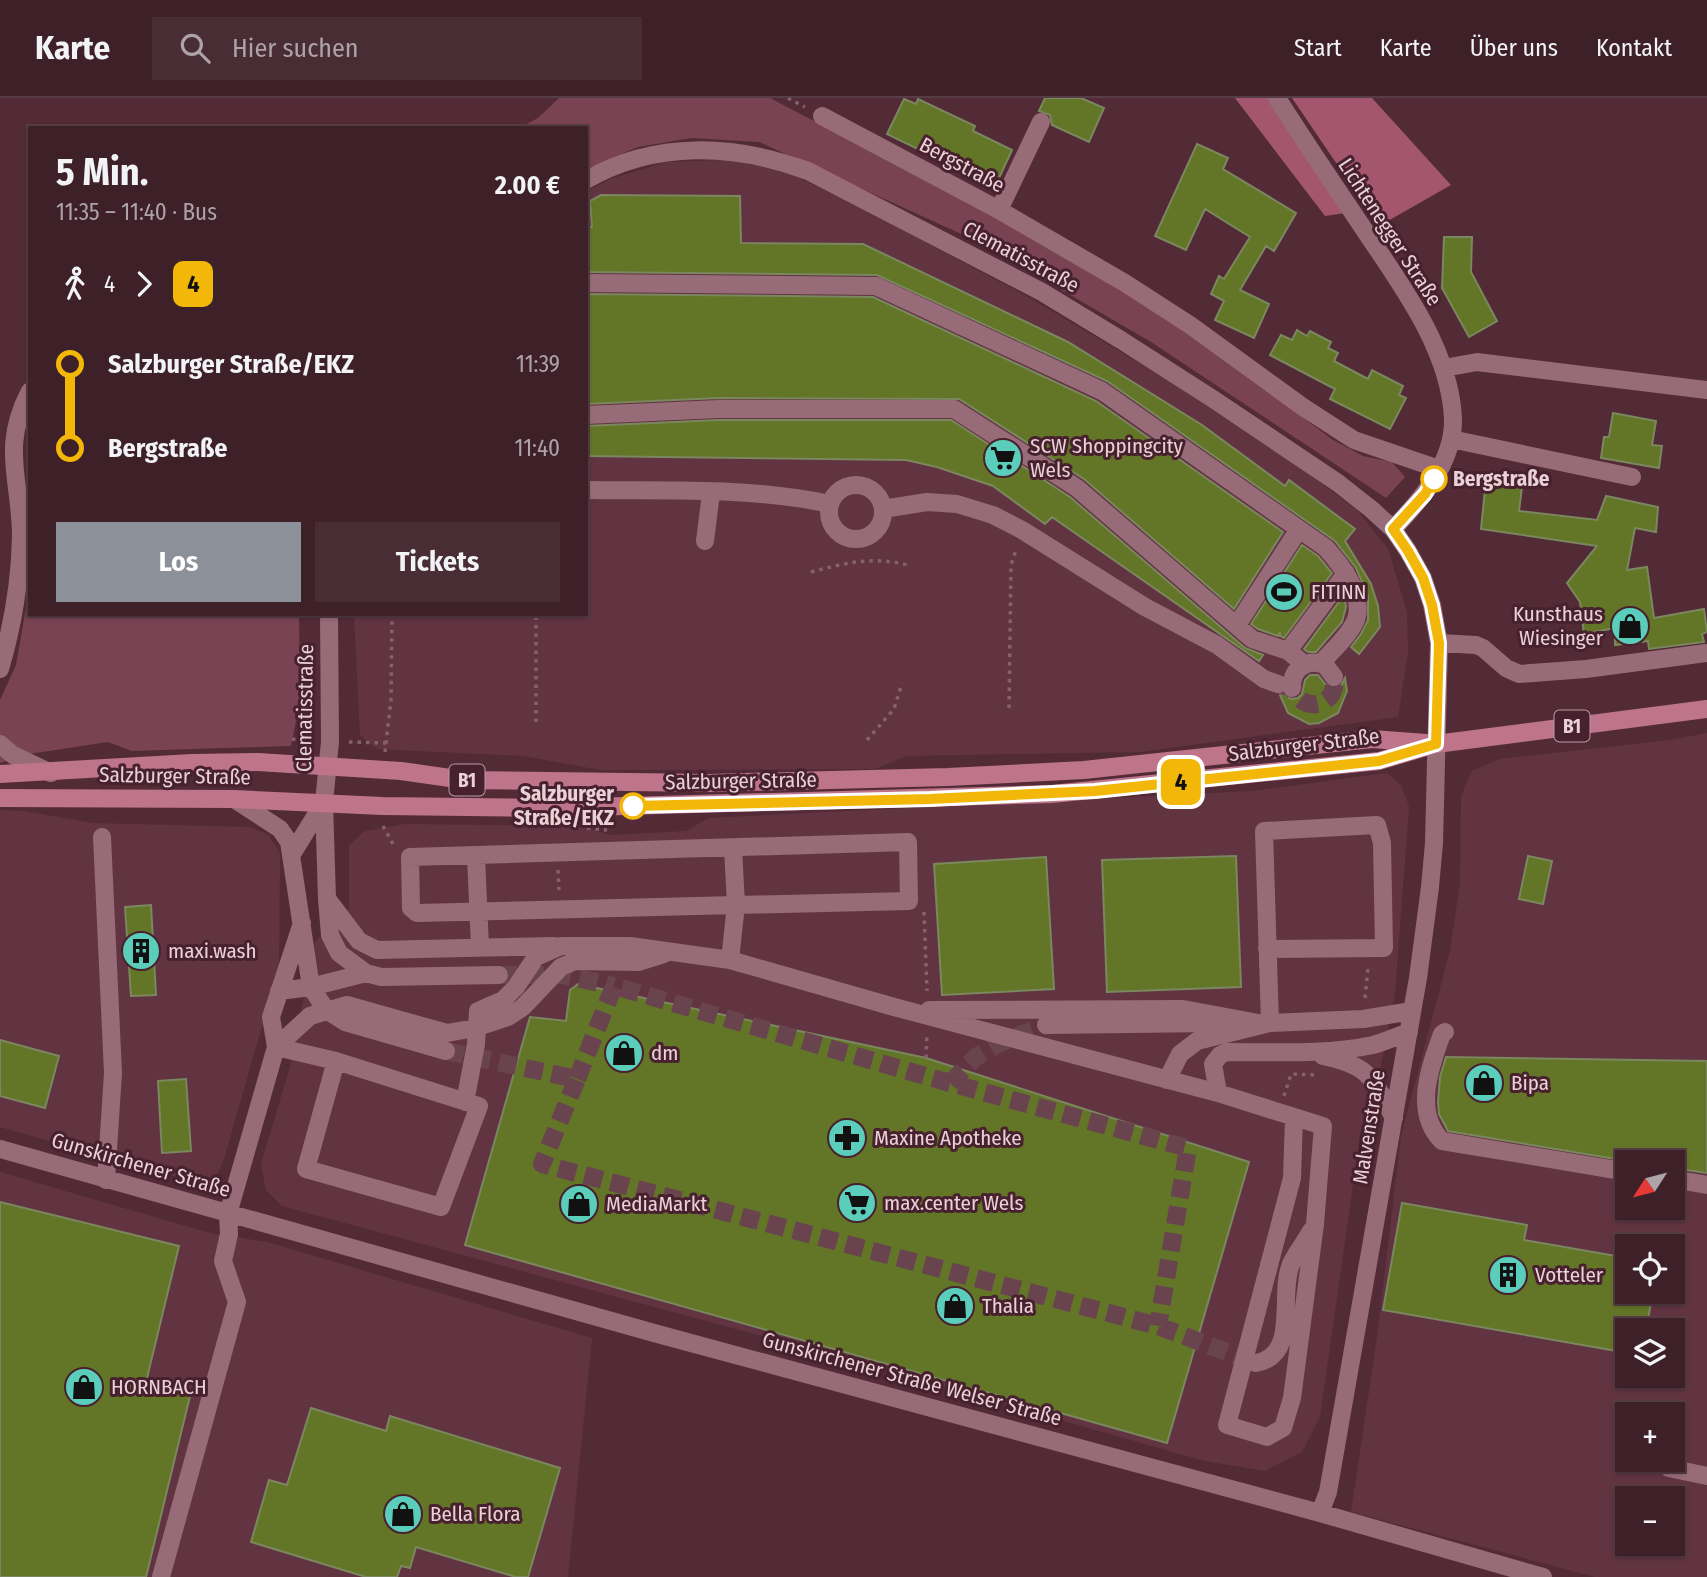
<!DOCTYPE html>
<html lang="de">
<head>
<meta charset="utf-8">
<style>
	:root { --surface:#3e2029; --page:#492d35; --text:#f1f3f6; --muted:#ada3a8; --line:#573e46; --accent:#8c9099 }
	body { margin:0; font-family:"Fira Sans Condensed",sans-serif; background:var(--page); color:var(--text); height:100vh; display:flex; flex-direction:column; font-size:26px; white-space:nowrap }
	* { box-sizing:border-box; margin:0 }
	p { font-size:23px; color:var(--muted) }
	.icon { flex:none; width:38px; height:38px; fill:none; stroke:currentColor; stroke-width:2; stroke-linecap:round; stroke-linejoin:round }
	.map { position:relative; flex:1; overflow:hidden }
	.sheet { position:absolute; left:28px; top:28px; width:560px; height:490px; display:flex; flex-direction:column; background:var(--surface); border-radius:0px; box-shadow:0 2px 5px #0004,0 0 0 2px var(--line) }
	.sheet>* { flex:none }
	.badge { padding:0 14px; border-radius:10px; font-size:24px; line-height:46px }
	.needle { width:46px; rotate:234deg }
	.tools { position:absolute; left:1615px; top:1052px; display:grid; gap:14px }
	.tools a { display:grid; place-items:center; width:70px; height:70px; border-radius:0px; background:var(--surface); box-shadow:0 2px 5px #0004,0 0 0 2px var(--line); font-size:35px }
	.map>.badge { position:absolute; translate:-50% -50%; box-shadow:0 0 0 4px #fff }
	.legs { display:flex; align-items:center; gap:10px; height:77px; padding:0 28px; font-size:23px }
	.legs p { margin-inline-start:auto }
	.summary { display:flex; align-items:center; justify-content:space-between; height:119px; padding:0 28px }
	h1 { font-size:38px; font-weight:700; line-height:52px }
	.action { display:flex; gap:14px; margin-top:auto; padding:14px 28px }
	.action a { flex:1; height:80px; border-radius:0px; background:var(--accent); color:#fff; font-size:28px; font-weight:700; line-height:80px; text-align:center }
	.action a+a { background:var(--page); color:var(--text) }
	ul { padding:0 28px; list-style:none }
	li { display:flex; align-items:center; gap:24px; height:84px; font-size:26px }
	li i { display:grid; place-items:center; width:10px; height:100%; margin:0 9px; background:currentColor }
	li i::after { content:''; width:18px; height:18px; margin:-9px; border:5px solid; border-radius:50%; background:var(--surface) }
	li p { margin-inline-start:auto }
	li:first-child i { background:linear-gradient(#0000 50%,currentColor 0) }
	li:last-child i { background:linear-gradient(currentColor 50%,#0000 0) }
	header { display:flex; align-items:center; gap:42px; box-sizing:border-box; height:98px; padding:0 35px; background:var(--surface); border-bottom:2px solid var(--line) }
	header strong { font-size:33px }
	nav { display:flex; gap:38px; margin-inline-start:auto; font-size:24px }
	.search { width:490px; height:63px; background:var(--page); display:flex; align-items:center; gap:18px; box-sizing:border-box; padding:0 24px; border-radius:0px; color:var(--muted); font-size:26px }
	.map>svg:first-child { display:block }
	.built { fill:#623442; fill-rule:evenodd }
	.green { fill:#7a4354 }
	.forest { fill:#a4566f }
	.building { fill:#637526; stroke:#7b875e; stroke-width:2 }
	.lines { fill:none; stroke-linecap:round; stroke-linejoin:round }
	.minor-tunnel { stroke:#69444f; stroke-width:18; stroke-dasharray:18 9; stroke-linecap:butt }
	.path { stroke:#84626c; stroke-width:3.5; stroke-dasharray:3.5 5; stroke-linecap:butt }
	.minor { stroke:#986b78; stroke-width:18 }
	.major { stroke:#be748b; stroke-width:18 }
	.line-1-casing { stroke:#fff; stroke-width:16 }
	.line-1 { stroke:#f2b708; stroke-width:10 }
	.stop-1-dot { fill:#fff; stroke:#f2b708; stroke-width:3.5 }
	.labels { text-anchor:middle; stroke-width:6; stroke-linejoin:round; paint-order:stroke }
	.shield { fill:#47212d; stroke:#b99ca4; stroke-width:2 }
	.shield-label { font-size:19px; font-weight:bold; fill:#ead1d7 }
	.street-label { font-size:21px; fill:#ead1d7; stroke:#47212d }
	.poi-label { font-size:21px; fill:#ead1d7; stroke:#47212d; text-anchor:start }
	.stop-label { font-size:21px; font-weight:bold; fill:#ead1d7; stroke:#47212d; text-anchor:start }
</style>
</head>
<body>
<header>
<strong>Karte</strong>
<div class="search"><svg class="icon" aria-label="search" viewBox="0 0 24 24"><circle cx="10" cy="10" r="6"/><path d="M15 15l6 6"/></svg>Hier suchen</div>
<nav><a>Start</a><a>Karte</a><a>Über uns</a><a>Kontakt</a></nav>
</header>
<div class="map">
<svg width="1707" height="1479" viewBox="0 0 1707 1479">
	<rect width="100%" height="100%" fill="#522b37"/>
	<path class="built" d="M 725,62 L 781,71 L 863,111 L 1030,200 L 1163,279 L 1306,374 L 1357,412 L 1388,451 L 1407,514 L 1408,554 L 1398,619 L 1140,654 L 906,658 L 875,671 L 600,672 L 523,658 L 377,651 L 360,637 L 354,516 L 586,516 L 586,94 L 610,81 L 667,64 Z
		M 1707,635 L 1707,1479 L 1595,1479 L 1351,1414 L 1378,1232 L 1401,1038 L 1450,852 L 1460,786 L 1461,698 L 1472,673 L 1499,661 L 1670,642 ZM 1628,1064 L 1673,1064 L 1673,1110 L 1628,1110 ZM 1628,1148 L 1673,1148 L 1673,1194 L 1628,1194 ZM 1628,1232 L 1673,1232 L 1673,1278 L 1628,1278 ZM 1628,1316 L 1673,1316 L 1673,1362 L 1628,1362 ZM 1628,1400 L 1673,1400 L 1673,1446 L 1628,1446 Z
		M 1387,675 L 1401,687 L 1409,708 L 1395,896 L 1380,972 L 1361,1030 L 1320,1319 L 1302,1354 L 1265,1373 L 1204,1363 L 879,1270 L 282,1108 L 266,1092 L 261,1066 L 289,972 L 315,844 L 349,811 L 349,747 L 365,733 L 405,726 L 578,728 L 611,737 L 686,733 L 709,720 L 1252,693 Z
		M 0,712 L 24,713 L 93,725 L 251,729 L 268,737 L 280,755 L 279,869 L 224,1061 L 218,1075 L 201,1086 L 0,1029 Z
		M 0,1074 L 210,1135 L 267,1144 L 592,1240 L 568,1479 L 0,1479 Z"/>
	<path class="green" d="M 559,0 L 770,0 L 1023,132 L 1174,223 L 1333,342 L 1363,358 L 1392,364 L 1405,379 L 1386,400 L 1151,244 L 981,145 L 759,44 L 691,40 L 638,49 L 586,71 L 586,30 L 519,30 L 538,20 Z
		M 30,488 L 30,516 L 299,516 L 300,603 L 291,648 L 132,653 L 108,644 L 29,656 L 0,665 L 0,602 L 16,567 Z"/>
	<path class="forest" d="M 1235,0 L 1273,0 L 1345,115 L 1325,118 Z
		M 1292,0 L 1372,0 L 1451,87 L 1379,128 Z"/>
	<path class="building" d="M 1045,0 L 1081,0 L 1104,10 L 1089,44 L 1052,27 L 1050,17 L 1039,13 Z
		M 904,1 L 916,6 L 918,1 L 975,28 L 973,33 L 1012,52 L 995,89 L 955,69 L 958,65 L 928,51 L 926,55 L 887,36 Z
		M 1197,46 L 1228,60 L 1223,71 L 1296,115 L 1274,153 L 1266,148 L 1240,192 L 1269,206 L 1254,240 L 1215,222 L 1224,203 L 1211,196 L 1219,178 L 1224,181 L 1250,139 L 1205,111 L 1186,152 L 1155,138 Z
		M 601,97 L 740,98 L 741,145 L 863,146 L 1068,244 L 1202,327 L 1285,388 L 1289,382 L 1355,431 L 1345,443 L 1371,486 L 1378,508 L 1380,529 L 1359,556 L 1351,549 L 1361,536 L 1368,522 L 1368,498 L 1356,470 L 1335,443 L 1107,283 L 877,177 L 586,174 L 586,129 L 592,129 L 590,103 Z
		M 1444,139 L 1472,139 L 1471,174 L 1497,223 L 1469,239 L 1442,190 Z
		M 586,196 L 873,199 L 1096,303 L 1283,434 L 1234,511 L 1084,381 L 959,301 L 719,300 L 586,306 Z
		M 1297,232 L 1307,238 L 1310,233 L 1331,244 L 1328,250 L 1338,255 L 1334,263 L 1368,281 L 1372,272 L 1403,288 L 1399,297 L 1406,300 L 1390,331 L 1330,301 L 1335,291 L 1270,257 L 1281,237 L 1292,242 Z
		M 1613,315 L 1656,323 L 1652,347 L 1662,348 L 1659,370 L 1601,360 L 1604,339 L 1609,339 Z
		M 719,322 L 951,322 L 1070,399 L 1245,550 L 1263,557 L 1259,563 L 1052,419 L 1045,426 L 993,388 L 937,369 L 906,362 L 586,358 L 586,328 Z
		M 1486,382 L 1522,389 L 1519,413 L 1597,422 L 1606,398 L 1658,409 L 1656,434 L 1635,430 L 1627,472 L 1647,469 L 1654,520 L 1704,511 L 1707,534 L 1702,536 L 1704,544 L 1649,551 L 1648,543 L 1615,547 L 1615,530 L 1584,536 L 1580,504 L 1567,485 L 1597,448 L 1481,431 Z
		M 1302,447 L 1318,458 L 1332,475 L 1284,540 L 1280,538 L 1280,534 L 1278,538 L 1258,531 L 1251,526 Z
		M 1344,497 L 1346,509 L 1342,524 L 1316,554 L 1308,554 L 1304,551 Z
		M 1310,577 L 1318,577 L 1325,586 L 1335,590 L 1341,588 L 1345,580 L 1347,593 L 1338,615 L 1319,625 L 1309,626 L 1288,615 L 1280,597 L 1283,596 L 1291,601 L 1298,600 L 1302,596 L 1305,582 Z
		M 1236,758 L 1241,889 L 1107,894 L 1102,762 Z
		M 1528,758 L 1552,763 L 1543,806 L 1519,801 Z
		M 1046,759 L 1054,891 L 942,897 L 934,766 Z
		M 151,807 L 156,897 L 131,898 L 125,809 Z
		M 578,886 L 926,960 L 1249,1064 L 1167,1345 L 465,1147 L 530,919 L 566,923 L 570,892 Z
		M 0,942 L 59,958 L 45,1010 L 0,998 Z
		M 1446,959 L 1707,963 L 1707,1075 L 1673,1070 L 1673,1064 L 1633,1064 L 1448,1033 L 1439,1016 L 1438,1004 L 1440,979 Z
		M 186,981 L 191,1053 L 162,1055 L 158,983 Z
		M 0,1104 L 179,1148 L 146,1284 L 191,1294 L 146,1479 L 0,1479 Z
		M 1402,1105 L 1527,1127 L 1524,1142 L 1628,1160 L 1628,1194 L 1653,1194 L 1646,1232 L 1628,1232 L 1628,1255 L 1383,1212 Z
		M 311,1310 L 386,1333 L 390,1318 L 560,1370 L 528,1479 L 516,1479 L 416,1449 L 410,1470 L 401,1468 L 397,1479 L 366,1479 L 251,1444 L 269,1382 L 287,1387 Z"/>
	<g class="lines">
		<path class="minor-tunnel" d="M 1280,587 L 1292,590 C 1303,617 1339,608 1334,579
			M 499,877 L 563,877 L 614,888
			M 446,953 L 577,981 L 542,1066 L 1158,1228 L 1256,1265
			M 577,981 L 614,888 L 950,985 L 1188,1050 L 1158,1228
			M 950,985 L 976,959 L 1000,945 L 1046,927"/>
		<path class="path" d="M 788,0 L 805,9
			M 811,474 C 846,465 871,458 908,467
			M 1009,610 L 1011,467 L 1016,452
			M 536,624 L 536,516
			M 292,641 L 310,643
			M 867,642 L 894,611 L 902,585
			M 349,644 L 386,645
			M 385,654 L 391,602 L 392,516
			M 383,728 L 394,748
			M 587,730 L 607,732
			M 558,772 L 559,792
			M 924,814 L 927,893
			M 1365,900 L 1368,870
			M 926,960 L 927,936
			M 1284,998 L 1291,976 L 1317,977"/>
		<path class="minor" d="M 1277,0 C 1303,41 1330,81 1357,121 C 1396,180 1450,248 1453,321 C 1454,364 1421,402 1393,431
			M 822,18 L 999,112 L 1125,185 L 1190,227 L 1303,309 L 1354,342 L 1439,371
			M 586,82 C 656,42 735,46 808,73 L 1042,194 L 1121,242 L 1213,301 L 1338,385 L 1371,411 L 1393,431 L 1408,453 L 1423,480 L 1432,507 L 1439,545 L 1434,745 L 1430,789 L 1418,880 L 1328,1394 L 1320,1415
			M 999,112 L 1041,24
			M 586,185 L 876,188 L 1102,293 L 1326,450 C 1341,467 1362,493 1357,518 C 1354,533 1331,554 1321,565
			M 1444,270 L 1477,264 L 1707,292
			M 586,317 L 719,311 L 954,311 L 1077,390 L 1252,541 L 1288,553 L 1304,566
			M 1451,341 L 1632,379
			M829 414a27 27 0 1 1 54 0a27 27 0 1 1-54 0Z
			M 586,392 C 667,393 751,389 830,406
			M 883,411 L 927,404 L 957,406 L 993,417 L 1022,432 L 1145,509 L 1217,547 L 1264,581 L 1278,586
			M 705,443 L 711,395
			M 329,516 L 330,644 L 324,704 L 327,801 L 330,837 L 339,855 L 366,875 L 381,879 L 499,877
			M 1237,527 L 1299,431
			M 1439,545 L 1476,547 L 1483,550 L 1506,570 L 1519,576 L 1586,571 L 1706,555
			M 1288,553 L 1346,475
			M 0,571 C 13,527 20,484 21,439 C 21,381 0,350 30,293
			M 1292,590 C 1291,570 1308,560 1325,567 L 1334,579
			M 0,646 L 13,657 L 51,675
			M 234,701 L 280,731 L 289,744 L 311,889 L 326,912 L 345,924 L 446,953
			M 102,739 L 113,975 L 106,1082
			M 292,756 L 324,704
			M 476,759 L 480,849
			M 328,802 L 359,843 L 377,852 L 554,848
			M 1267,851 L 1384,850 L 1382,745 L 1377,727 L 1264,733 L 1270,925
			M 730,862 L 736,807 L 417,815 L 411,810 L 410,759 L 908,744 L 909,803 L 736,807 L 733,750
			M 279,893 L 311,889 L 366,875
			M 929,912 L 1183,911 L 1264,926
			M 1046,927 L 1214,925
			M 1445,934 L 1442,936 C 1430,969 1413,1014 1442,1043 L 1628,1074
			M 276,949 L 336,963 L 479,1008 L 441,1109 L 306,1071 L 336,963
			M 276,949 L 310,918 L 347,907 L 447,935 L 475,930 L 508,919 L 523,909 L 561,869 L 575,863 L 639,864 L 664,856
			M 1323,958 C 1371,968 1372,980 1394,1020
			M 1167,982 L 1180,956 L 1197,943 L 1270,925 L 1363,921 L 1412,913
			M 1218,995 L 1213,966 L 1220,957 L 1227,954 C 1275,954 1326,957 1373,947 C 1385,944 1397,938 1409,934
			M 465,1004 L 476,946 L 478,913 L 503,902 L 516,889 L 536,859 L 561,848 L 630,848 L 730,862 L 894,909 L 1218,995 L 1323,1028 L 1315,1126 L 1292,1300 L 1283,1330 L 1267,1339 L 1227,1327 L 1292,1080 L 1294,1019
			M 0,1051 L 654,1235 L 1320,1415 L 1543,1479
			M 1673,1081 L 1707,1087
			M 1256,1265 C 1300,1257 1278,1197 1291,1166 C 1296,1155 1305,1144 1311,1133
			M 1669,1370 L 1707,1378
			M 161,1479 L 237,1204 L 223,1163 L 229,1136 L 228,1116 L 276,949 L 271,919 L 302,825"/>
		<path class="major" d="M 0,676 L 192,665 L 258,664 L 401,673 L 464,682 L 709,685 L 948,679 L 1084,672 L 1372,641 L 1426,645
			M 0,700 L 234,701 L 382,708 L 555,710 L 1052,696 L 1379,663 L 1436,646 L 1707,611"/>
	</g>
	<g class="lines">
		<defs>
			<path id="line-1" d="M 633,708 L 930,701 L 1095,693 L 1379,663 L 1436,646 L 1439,545 L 1432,507 L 1423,480 L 1408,453 L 1393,431 L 1425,396 L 1434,381"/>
		</defs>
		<use href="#line-1" class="line-1-casing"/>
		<use href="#line-1" class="line-1"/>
	</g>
	<defs>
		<symbol id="supermarket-disc" viewBox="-11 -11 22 22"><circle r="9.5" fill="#5bcebb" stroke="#47212d"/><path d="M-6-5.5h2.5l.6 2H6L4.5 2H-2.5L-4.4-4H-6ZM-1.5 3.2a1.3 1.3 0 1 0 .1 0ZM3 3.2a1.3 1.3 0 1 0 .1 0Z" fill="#111"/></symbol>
		<symbol id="stadium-disc" viewBox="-11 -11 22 22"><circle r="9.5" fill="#5bcebb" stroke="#47212d"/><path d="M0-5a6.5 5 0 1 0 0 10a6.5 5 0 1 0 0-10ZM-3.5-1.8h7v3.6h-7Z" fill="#111"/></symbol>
		<symbol id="shop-disc" viewBox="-11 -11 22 22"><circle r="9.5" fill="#5bcebb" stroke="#47212d"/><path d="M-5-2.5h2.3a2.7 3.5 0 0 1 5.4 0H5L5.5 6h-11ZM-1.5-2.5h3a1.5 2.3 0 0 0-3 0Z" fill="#111"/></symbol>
		<symbol id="building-disc" viewBox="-11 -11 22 22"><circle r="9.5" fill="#5bcebb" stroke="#47212d"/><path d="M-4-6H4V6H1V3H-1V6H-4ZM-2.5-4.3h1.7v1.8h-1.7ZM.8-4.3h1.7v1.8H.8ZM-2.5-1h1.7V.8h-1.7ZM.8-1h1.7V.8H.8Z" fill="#111"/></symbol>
		<symbol id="pharmacy-disc" viewBox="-11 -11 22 22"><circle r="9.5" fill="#5bcebb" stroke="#47212d"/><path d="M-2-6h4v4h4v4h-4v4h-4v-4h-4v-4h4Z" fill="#111"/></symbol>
	</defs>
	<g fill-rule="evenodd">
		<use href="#supermarket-disc" x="981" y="338" width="44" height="44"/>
		<use href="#stadium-disc" x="1262" y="472" width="44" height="44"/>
		<use href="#shop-disc" x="1608" y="506" width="44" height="44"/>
		<use href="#building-disc" x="119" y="831" width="44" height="44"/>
		<use href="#shop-disc" x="602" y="933" width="44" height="44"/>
		<use href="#shop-disc" x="1462" y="963" width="44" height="44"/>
		<use href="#pharmacy-disc" x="825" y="1018" width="44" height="44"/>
		<use href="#supermarket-disc" x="835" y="1083" width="44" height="44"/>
		<use href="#shop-disc" x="557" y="1084" width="44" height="44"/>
		<use href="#building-disc" x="1486" y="1155" width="44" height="44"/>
		<use href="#shop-disc" x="933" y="1186" width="44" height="44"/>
		<use href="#shop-disc" x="62" y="1267" width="44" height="44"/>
		<use href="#shop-disc" x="381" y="1394" width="44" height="44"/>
	</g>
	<g class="stop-1-dot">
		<circle cx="1434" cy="381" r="12"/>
		<circle cx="633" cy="708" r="12"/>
	</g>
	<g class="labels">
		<g class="shield">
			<rect x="1554.5" y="612.5" width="35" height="31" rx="5"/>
			<rect x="449.5" y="666.5" width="35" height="31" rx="5"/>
		</g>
		<g class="shield-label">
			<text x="1572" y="635">B1</text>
			<text x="467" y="689">B1</text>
		</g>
		<g class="street-label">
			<text transform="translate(962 67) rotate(28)" y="7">Bergstraße</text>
			<text transform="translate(1390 134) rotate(57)" y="7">Lichtenegger Straße</text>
			<text transform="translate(1021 159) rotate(28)" y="7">Clematisstraße</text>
			<text transform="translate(305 610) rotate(-89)" y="7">Clematisstraße</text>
			<text transform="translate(1304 647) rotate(-7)" y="7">Salzburger Straße</text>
			<text transform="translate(175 678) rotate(1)" y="7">Salzburger Straße</text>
			<text transform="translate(741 683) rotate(-1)" y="7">Salzburger Straße</text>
			<text transform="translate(1369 1029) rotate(-81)" y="7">Malvenstraße</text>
			<text transform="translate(141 1067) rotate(16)" y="7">Gunskirchener Straße</text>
			<text transform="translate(912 1281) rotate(15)" y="7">Gunskirchener Straße Welser Straße</text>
		</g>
		<g class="poi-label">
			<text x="1030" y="355">SCW Shoppingcity<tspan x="1030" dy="24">Wels</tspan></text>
			<text x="1311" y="501">FITINN</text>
			<text x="1603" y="523" text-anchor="end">Kunsthaus<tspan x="1603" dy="24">Wiesinger</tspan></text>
			<text x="168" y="860">maxi.wash</text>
			<text x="651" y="962">dm</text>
			<text x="1511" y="992">Bipa</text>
			<text x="874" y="1047">Maxine Apotheke</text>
			<text x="884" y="1112">max.center Wels</text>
			<text x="606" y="1113">MediaMarkt</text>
			<text x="1535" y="1184">Votteler</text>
			<text x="982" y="1215">Thalia</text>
			<text x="111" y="1296">HORNBACH</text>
			<text x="430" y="1423">Bella Flora</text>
		</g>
		<g class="stop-label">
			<text x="1453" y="388">Bergstraße</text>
			<text x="614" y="703" text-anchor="end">Salzburger<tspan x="614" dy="24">Straße/EKZ</tspan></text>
		</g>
	</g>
</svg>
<div class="tools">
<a><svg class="needle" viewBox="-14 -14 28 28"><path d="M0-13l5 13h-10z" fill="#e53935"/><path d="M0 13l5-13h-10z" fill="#ada3a8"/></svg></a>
<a><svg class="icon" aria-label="locate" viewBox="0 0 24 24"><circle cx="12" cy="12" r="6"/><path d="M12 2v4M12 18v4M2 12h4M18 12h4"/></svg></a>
<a><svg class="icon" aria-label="layers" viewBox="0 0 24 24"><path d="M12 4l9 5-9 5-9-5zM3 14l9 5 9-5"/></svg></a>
<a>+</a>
<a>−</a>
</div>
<b class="badge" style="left:1181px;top:684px;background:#f2b708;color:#111">4</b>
<section class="sheet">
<div class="summary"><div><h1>5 Min.</h1><p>11:35 – 11:40 · Bus</p></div><b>2.00 €</b></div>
<div class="legs"><svg class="icon" aria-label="walk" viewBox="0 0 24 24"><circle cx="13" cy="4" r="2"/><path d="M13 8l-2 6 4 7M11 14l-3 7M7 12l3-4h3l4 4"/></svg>4<svg class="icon" aria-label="forward" viewBox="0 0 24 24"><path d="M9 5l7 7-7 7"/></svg><b class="badge" style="background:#f2b708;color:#111">4</b></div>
<ul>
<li><i style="color:#f2b708"></i><b>Salzburger Straße/EKZ</b><p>11:39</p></li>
<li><i style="color:#f2b708"></i><b>Bergstraße</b><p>11:40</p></li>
</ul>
<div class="action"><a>Los</a><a>Tickets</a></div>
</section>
</div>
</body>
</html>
